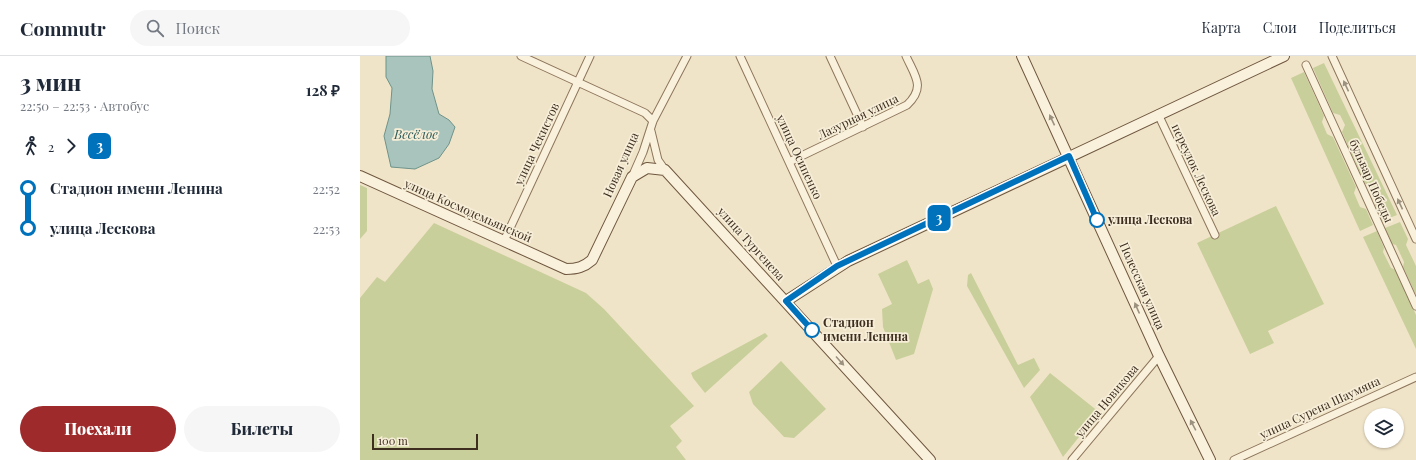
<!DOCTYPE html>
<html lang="ru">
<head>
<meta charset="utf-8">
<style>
	:root { --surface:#fff; --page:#f6f6f7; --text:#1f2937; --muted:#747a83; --line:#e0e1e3; --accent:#9e2a2b }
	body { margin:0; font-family:"Playfair Display",serif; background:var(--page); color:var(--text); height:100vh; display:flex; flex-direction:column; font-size:15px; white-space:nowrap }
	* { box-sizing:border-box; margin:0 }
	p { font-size:13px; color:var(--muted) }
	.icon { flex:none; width:22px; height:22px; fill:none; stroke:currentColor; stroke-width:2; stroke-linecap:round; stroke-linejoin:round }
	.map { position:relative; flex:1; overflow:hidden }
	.panel { display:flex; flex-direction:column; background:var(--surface); width:360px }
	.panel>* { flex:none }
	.badge { padding:0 8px; border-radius:6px; font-size:14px; line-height:26px }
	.controls { position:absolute; left:1004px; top:352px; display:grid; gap:8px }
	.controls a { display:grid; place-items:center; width:40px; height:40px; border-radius:50%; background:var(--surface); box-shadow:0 1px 3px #0004; font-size:20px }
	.scale { position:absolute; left:12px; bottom:10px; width:106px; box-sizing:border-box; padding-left:4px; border:2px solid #3d2e20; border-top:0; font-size:11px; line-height:14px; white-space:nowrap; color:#3d2e20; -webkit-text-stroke:3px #f7eed8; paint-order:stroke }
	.map>.badge { position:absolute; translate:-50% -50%; box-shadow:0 0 0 2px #fff }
	.legs { display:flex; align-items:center; gap:6px; height:44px; padding:0 20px; font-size:13px }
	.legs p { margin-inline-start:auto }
	.summary { display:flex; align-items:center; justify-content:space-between; height:68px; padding:0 20px }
	h1 { font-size:22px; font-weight:800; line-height:30px }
	.primary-button { display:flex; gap:8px; margin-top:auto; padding:8px 20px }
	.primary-button a { flex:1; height:46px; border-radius:24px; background:var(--accent); color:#fff; font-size:16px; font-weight:800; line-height:46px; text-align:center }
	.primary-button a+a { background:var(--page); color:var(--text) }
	ul { padding:0 20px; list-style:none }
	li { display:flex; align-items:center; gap:14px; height:40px; font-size:15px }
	li i { display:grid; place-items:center; width:6px; height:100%; margin:0 5px; background:currentColor }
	li i::after { content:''; width:10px; height:10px; margin:-5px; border:3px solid; border-radius:50%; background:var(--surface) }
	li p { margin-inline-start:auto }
	li:first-child i { background:linear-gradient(#0000 50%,currentColor 0) }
	li:last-child i { background:linear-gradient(currentColor 50%,#0000 0) }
	header { display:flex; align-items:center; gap:24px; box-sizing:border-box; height:56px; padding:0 20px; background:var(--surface); border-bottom:1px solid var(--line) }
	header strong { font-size:19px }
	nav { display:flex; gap:22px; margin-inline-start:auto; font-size:14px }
	.search { width:280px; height:36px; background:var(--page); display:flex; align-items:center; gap:10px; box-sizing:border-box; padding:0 14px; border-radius:22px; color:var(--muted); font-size:15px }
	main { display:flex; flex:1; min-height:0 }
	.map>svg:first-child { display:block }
	.green { fill:#c9cf9b }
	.water { fill:#a9c4bc; stroke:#6f938a }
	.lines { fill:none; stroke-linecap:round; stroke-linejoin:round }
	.street-casing { stroke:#8d765c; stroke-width:9 }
	.secondary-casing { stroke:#6f573f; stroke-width:12 }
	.street { stroke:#faf1dc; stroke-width:7 }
	.secondary { stroke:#faf1dc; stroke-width:10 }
	.oneway { fill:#9c907e }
	.line-1-casing { stroke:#fff; stroke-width:9 }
	.line-1 { stroke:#0072bc; stroke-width:6 }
	.stop-1-dot { fill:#fff; stroke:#0072bc; stroke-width:2 }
	.labels { text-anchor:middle; stroke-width:3.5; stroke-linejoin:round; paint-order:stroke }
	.street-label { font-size:12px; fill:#3d2e20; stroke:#f7eed8 }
	.stop-label { font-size:12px; font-weight:bold; fill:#3d2e20; stroke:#f7eed8; text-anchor:start }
	.water-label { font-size:13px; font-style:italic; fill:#2f5d5a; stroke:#f7eed8 }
</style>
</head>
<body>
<header>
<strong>Commutr</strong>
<div class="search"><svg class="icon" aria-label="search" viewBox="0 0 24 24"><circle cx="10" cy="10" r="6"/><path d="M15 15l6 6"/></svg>Поиск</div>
<nav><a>Карта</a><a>Слои</a><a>Поделиться</a></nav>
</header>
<main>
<section class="panel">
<div class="summary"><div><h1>3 мин</h1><p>22:50 – 22:53 · Автобус</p></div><b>128 ₽</b></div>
<div class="legs"><svg class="icon" aria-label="walk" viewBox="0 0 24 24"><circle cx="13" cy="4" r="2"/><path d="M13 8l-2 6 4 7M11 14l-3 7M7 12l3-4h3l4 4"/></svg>2<svg class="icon" aria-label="forward" viewBox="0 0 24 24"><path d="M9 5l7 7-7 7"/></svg><b class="badge" style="background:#0072bc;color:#fff">3</b></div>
<ul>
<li><i style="color:#0072bc"></i><b>Стадион имени Ленина</b><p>22:52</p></li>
<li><i style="color:#0072bc"></i><b>улица Лескова</b><p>22:53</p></li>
</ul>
<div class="primary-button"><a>Поехали</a><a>Билеты</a></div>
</section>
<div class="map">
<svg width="1056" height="404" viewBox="0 0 1056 404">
	<rect width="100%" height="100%" fill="#f0e4c8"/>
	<path class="green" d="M 964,7 L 1037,159 L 1022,165 L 1015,149 L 1017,145 L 1010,128 L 1005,128 L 982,76 L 985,69 L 980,59 L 973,57 L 953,12 Z
		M 944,16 L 964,60 L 962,66 L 967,78 L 973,81 L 996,131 L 994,137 L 1000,151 L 1006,153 L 1013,169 L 1000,175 L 931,22 Z
		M 0,129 L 7,132 L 7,175 L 0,183 Z
		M 916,150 L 964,248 L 908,275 L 914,287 L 890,298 L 837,187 Z
		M 1040,166 L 1048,183 L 1046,189 L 1056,210 L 1056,239 L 1043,211 L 1044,206 L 1036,189 L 1032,188 L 1025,172 Z
		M 74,167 L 226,237 L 244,253 L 334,350 L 310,370 L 322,385 L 316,391 L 326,404 L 0,404 L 0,242 L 17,221 L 25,226 Z
		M 1017,175 L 1024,192 L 1023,196 L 1031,212 L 1036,214 L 1056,259 L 1056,293 L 1003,181 Z
		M 547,204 L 558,228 L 569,223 L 573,233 L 554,298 L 536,304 L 523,271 L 522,253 L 532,248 L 518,218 Z
		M 611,217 L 658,309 L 674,302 L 680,314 L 664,332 L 607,230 L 608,219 Z
		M 405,277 L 408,280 L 345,337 L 333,322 L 331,317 Z
		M 421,305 L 466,353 L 434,382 L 424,381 L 393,348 L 389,336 Z
		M 690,317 L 739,356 L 703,401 L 670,341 Z"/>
	<path class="water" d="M 26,0 L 70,0 L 73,15 L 72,33 L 79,58 L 89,64 L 95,71 L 89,88 L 79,102 L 55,113 L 31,111 L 24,80 L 30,58 L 32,32 L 26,21 Z"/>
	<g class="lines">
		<defs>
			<path id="street" d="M 161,0 L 285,57 L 293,65
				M 380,0 L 477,210
				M 470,0 L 503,71
				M 972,0 L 1056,183
				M 946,9 L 1056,250
				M 798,58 L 855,179
				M 291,75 L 298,104 L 305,114
				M 429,106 L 547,49 C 566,31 555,20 546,0
				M 272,121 L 283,96 L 293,65 L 327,0
				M 144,185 L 230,0
				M 712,404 L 799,300
				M 874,404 L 1056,321"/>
			<path id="secondary" d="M 662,0 L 799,300 L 850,404
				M 0,120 L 206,213 C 217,213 224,211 232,204 L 272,121 L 287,112 L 305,114 L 570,404
				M 426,245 L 488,205 L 924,0"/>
		</defs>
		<use href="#street" class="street-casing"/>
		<use href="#secondary" class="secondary-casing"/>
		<use href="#street" class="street"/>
		<use href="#secondary" class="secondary"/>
	</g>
	<defs><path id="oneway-solid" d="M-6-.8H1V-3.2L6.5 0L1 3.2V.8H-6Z"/></defs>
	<g class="oneway">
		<use href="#oneway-solid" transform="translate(986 30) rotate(-115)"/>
		<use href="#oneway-solid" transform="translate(692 64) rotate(-115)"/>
		<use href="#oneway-solid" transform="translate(1040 148) rotate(-115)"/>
		<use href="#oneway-solid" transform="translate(777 252) rotate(-114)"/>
		<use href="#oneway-solid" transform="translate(480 305) rotate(48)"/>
		<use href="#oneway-solid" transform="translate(833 369) rotate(-118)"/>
	</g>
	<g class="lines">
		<defs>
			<path id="line-1" d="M 452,274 L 426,245 L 477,210 L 709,100 L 737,164"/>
		</defs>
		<use href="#line-1" class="line-1-casing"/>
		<use href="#line-1" class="line-1"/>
	</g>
	<g class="stop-1-dot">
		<circle cx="737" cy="164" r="7"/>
		<circle cx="452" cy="274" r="7"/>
	</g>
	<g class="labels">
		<g class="street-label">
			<text transform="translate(498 61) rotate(-26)" y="4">Лазурная улица</text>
			<text transform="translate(177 88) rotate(-65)" y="4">улица Чекистов</text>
			<text transform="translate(439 101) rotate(65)" y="4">улица Осипенко</text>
			<text transform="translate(261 109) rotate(-66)" y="4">Новая улица</text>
			<text transform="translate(836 114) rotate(65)" y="4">переулок Лескова</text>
			<text transform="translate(1011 125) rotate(66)" y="4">бульвар Победы</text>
			<text transform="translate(108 155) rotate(24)" y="4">улица Космодемьянской</text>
			<text transform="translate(391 188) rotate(48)" y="4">улица Тургенева</text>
			<text transform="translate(782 230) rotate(66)" y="4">Полесская улица</text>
			<text transform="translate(747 345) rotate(-50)" y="4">улица Новикова</text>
			<text transform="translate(960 352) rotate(-25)" y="4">улица Сурена Шаумяна</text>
		</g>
		<g class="stop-label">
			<text x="748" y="168">улица Лескова</text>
			<text x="463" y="271">Стадион<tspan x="463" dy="14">имени Ленина</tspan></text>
		</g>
		<g class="water-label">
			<text x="56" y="83">Весёлое</text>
		</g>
	</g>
</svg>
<div class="controls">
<a><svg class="icon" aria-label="layers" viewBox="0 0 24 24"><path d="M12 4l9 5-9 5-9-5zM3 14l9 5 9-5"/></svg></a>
</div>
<div class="scale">100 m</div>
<b class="badge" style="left:579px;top:162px;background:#0072bc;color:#fff">3</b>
</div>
</main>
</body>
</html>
